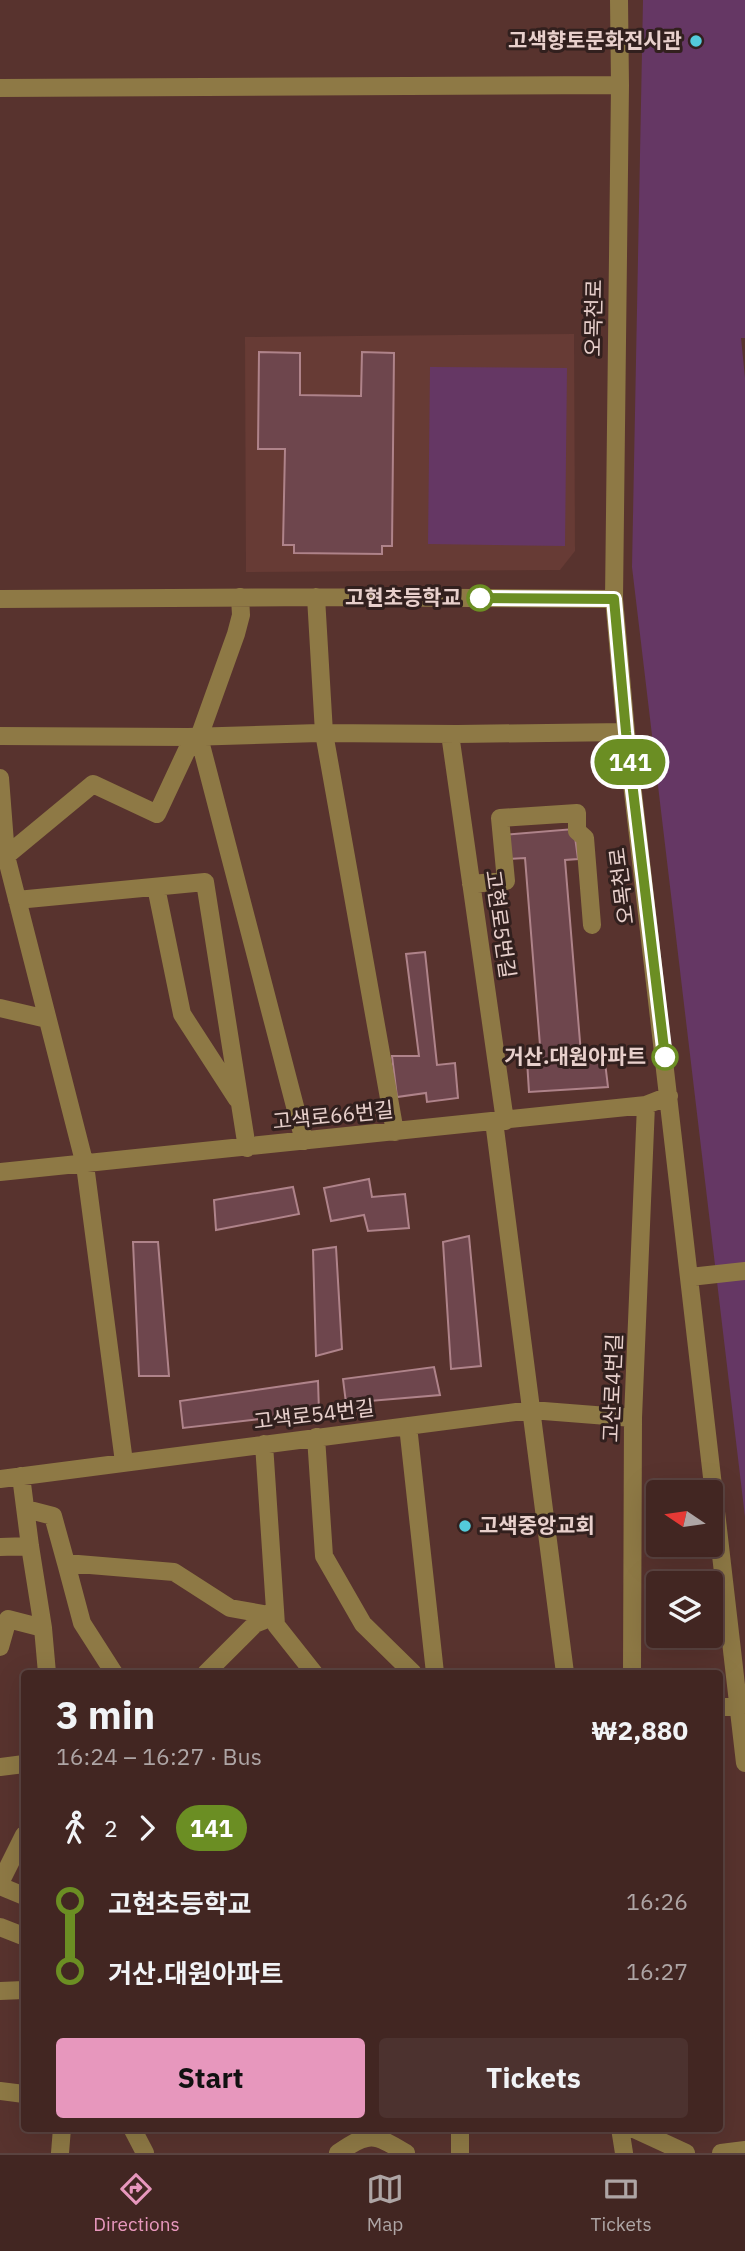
<!DOCTYPE html>
<html lang="en">
<head>
<meta charset="utf-8">
<style>
	:root { --surface:#422622; --page:#4c322f; --text:#f1f3f6; --muted:#aea5a5; --line:#5a4340; --accent:#e797bd }
	body { margin:0; font-family:"IBM Plex Sans","Noto Sans KR",sans-serif; background:var(--page); color:var(--text); height:100vh; display:flex; flex-direction:column; font-size:26px; white-space:nowrap }
	* { box-sizing:border-box; margin:0 }
	p { font-size:23px; color:var(--muted) }
	.icon { flex:none; width:38px; height:38px; fill:none; stroke:currentColor; stroke-width:2; stroke-linecap:round; stroke-linejoin:round }
	.map { position:relative; flex:1; overflow:hidden }
	.side { position:absolute; left:21px; top:1670px; width:702px; height:462px; display:flex; flex-direction:column; background:var(--surface); border-radius:7px; box-shadow:0 7px 28px #0002,0 0 0 2px var(--line) }
	.side>* { flex:none }
	.badge { padding:0 14px; border-radius:23px; font-size:24px; line-height:46px }
	.needle { width:46px; rotate:283deg }
	.buttons { position:absolute; left:646px; top:1480px; display:grid; gap:14px }
	.buttons a { display:grid; place-items:center; width:77px; height:77px; border-radius:7px; background:var(--surface); box-shadow:0 7px 28px #0002,0 0 0 2px var(--line); font-size:35px }
	.map>.badge { position:absolute; translate:-50% -50%; box-shadow:0 0 0 4px #fff }
	.legs { display:flex; align-items:center; gap:10px; height:77px; padding:0 35px; font-size:23px }
	.legs p { margin-inline-start:auto }
	.headline { display:flex; align-items:center; justify-content:space-between; height:119px; padding:0 35px }
	h1 { font-size:38px; font-weight:700; line-height:52px }
	.cta { display:flex; gap:14px; margin-top:auto; padding:14px 35px }
	.cta a { flex:1; height:80px; border-radius:7px; background:var(--accent); color:#111; font-size:28px; font-weight:700; line-height:80px; text-align:center }
	.cta a+a { background:var(--page); color:var(--text) }
	ul { padding:0 35px; list-style:none }
	li { display:flex; align-items:center; gap:24px; height:70px; font-size:26px }
	li i { display:grid; place-items:center; width:10px; height:100%; margin:0 9px; background:currentColor }
	li i::after { content:''; width:18px; height:18px; margin:-9px; border:5px solid; border-radius:50%; background:var(--surface) }
	li p { margin-inline-start:auto }
	li:first-child i { background:linear-gradient(#0000 50%,currentColor 0) }
	li:last-child i { background:linear-gradient(currentColor 50%,#0000 0) }
	.dock { display:flex; justify-content:space-around; align-items:center; height:98px; border-top:2px solid var(--line); background:var(--surface); font-size:19px; color:var(--muted) }
	.dock a { display:grid; justify-items:center; gap:4px }
	.dock .selected { color:var(--accent) }
	.map>svg:first-child { display:block }
	.built { fill:#673b35 }
	.green { fill:#653764 }
	.building { fill:#6e464d; stroke:#af838a; stroke-width:2 }
	.lines { fill:none; stroke-linecap:round; stroke-linejoin:round }
	.minor { stroke:#8e7945; stroke-width:18 }
	.line-1-casing { stroke:#fff; stroke-width:16 }
	.line-1 { stroke:#6b8e23; stroke-width:10 }
	.poi-dot { fill:#53cbdb; stroke:#32201e; stroke-width:2.5 }
	.stop-1-dot { fill:#fff; stroke:#6b8e23; stroke-width:3.5 }
	.labels { text-anchor:middle; stroke-width:6; stroke-linejoin:round; paint-order:stroke }
	.poi-label { font-size:21px; font-weight:bold; fill:#e8d0cc; stroke:#32201e; text-anchor:end }
	.street-label { font-size:21px; fill:#e8d0cc; stroke:#32201e }
	.stop-label { font-size:21px; font-weight:bold; fill:#e8d0cc; stroke:#32201e; text-anchor:end }
</style>
</head>
<body>
<div class="map">
<svg width="745" height="2153" viewBox="0 0 745 2153">
	<rect width="100%" height="100%" fill="#58332e"/>
	<path class="built" d="M 574,334 L 575,551 L 560,570 L 246,572 L 245,337 Z"/>
	<path class="green" d="M 643,0 L 745,0 L 745,338 L 741,338 L 745,378 L 745,1517 L 632,567 Z
		M 430,367 L 567,368 L 565,546 L 428,544 Z"/>
	<path class="building" d="M 259,352 L 300,353 L 300,395 L 361,396 L 362,352 L 394,353 L 392,546 L 382,546 L 382,554 L 294,553 L 294,545 L 283,545 L 285,449 L 258,449 Z
		M 574,829 L 578,859 L 565,860 L 581,1054 L 604,1054 L 608,1087 L 529,1092 L 527,1060 L 541,1058 L 525,858 L 506,859 L 503,835 Z
		M 425,952 L 437,1065 L 455,1063 L 458,1098 L 427,1102 L 426,1093 L 397,1097 L 392,1056 L 419,1056 L 406,954 Z
		M 369,1179 L 372,1197 L 405,1194 L 409,1228 L 368,1231 L 364,1215 L 331,1221 L 324,1188 Z
		M 293,1187 L 299,1214 L 216,1230 L 214,1200 Z
		M 469,1236 L 481,1366 L 451,1369 L 443,1242 Z
		M 133,1242 L 158,1242 L 169,1376 L 139,1376 Z
		M 336,1247 L 342,1349 L 316,1356 L 313,1250 Z
		M 434,1367 L 440,1395 L 346,1403 L 343,1379 Z
		M 318,1381 L 319,1412 L 183,1428 L 180,1401 Z"/>
	<g class="lines">
		<path class="minor" d="M 619,0 L 620,85 L 614,599 L 626,732 L 745,1763
			M 0,88 L 620,85
			M 240,597 L 241,615 L 236,634 L 199,737 L 304,1141
			M 316,597 L 324,733 L 395,1132
			M 0,599 L 316,597 L 614,599
			M 450,734 L 505,1121
			M 0,736 L 188,737 L 319,733 L 457,734 L 626,732
			M 0,778 L 6,856 L 85,1165 L 124,1462
			M 0,858 L 6,856 L 93,784 L 157,814 L 193,737
			M 471,884 L 506,881 L 500,818 L 577,813 L 577,831 L 585,838 L 592,925
			M 156,887 L 182,1014 L 237,1099
			M 17,900 L 205,882 L 247,1148
			M 0,1008 L 47,1019
			M 494,1121 L 565,1673
			M 0,1172 L 646,1105 L 669,1096
			M 690,1277 L 745,1271
			M 408,1426 L 435,1673
			M 316,1437 L 324,1556 L 363,1624 L 413,1673
			M 264,1444 L 276,1625 L 314,1673
			M 21,1476 L 30,1546 L 43,1628 L 47,1673
			M 0,1479 L 531,1410 L 633,1418
			M 26,1509 L 53,1516 L 66,1563
			M 0,1547 L 30,1546
			M 0,1647 L 8,1619 L 43,1628
			M 114,1673 L 82,1623 L 66,1563 L 174,1572 L 230,1608 L 275,1616
			M 206,1673 L 255,1624 L 275,1616
			M 632,1673 L 633,1418 L 646,1105
			M 719,1707 L 739,1707
			M 0,1767 L 24,1764
			M 0,1883 L 24,1835
			M 0,1886 L 24,1896
			M 0,1927 L 23,1936 L 24,1932
			M 0,1991 L 24,1990
			M 0,2091 L 24,2094
			M 132,2128 L 145,2153
			M 460,2128 L 460,2153
			M 620,2128 L 624,2153
			M 632,2128 L 686,2153
			M 60,2153 L 62,2128
			M 338,2153 C 370,2131 374,2134 406,2153
			M 721,2153 L 745,2150"/>
	</g>
	<g class="lines">
		<defs>
			<path id="line-1" d="M 480,598 L 614,599 L 626,732 L 665,1057"/>
		</defs>
		<use href="#line-1" class="line-1-casing"/>
		<use href="#line-1" class="line-1"/>
	</g>
	<g class="poi-dot">
		<circle cx="696" cy="41" r="7"/>
		<circle cx="465" cy="1526" r="7"/>
	</g>
	<g class="stop-1-dot">
		<circle cx="480" cy="598" r="12"/>
		<circle cx="665" cy="1057" r="12"/>
	</g>
	<g class="labels">
		<g class="poi-label">
			<text x="682" y="48">고색향토문화전시관</text>
			<text x="479" y="1533" text-anchor="start">고색중앙교회</text>
		</g>
		<g class="street-label">
			<text transform="translate(594 318) rotate(-89)" y="7">오목천로</text>
			<text transform="translate(622 886) rotate(-97)" y="7">오목천로</text>
			<text transform="translate(500 924) rotate(82)" y="7">고현로5번길</text>
			<text transform="translate(333 1116) rotate(-6)" y="7">고색로66번길</text>
			<text transform="translate(613 1388) rotate(-88)" y="7">고산로4번길</text>
			<text transform="translate(314 1415) rotate(-7)" y="7">고색로54번길</text>
		</g>
		<g class="stop-label">
			<text x="461" y="605">고현초등학교</text>
			<text x="646" y="1064">거산.대원아파트</text>
		</g>
	</g>
</svg>
<div class="buttons">
<a><svg class="needle" viewBox="-14 -14 28 28"><path d="M0-13l5 13h-10z" fill="#e53935"/><path d="M0 13l5-13h-10z" fill="#aea5a5"/></svg></a>
<a><svg class="icon" aria-label="layers" viewBox="0 0 24 24"><path d="M12 4l9 5-9 5-9-5zM3 14l9 5 9-5"/></svg></a>
</div>
<b class="badge" style="left:630px;top:762px;background:#6b8e23;color:#fff">141</b>
<section class="side">
<div class="headline"><div><h1>3 min</h1><p>16:24 – 16:27 · Bus</p></div><b>₩2,880</b></div>
<div class="legs"><svg class="icon" aria-label="walk" viewBox="0 0 24 24"><circle cx="13" cy="4" r="2"/><path d="M13 8l-2 6 4 7M11 14l-3 7M7 12l3-4h3l4 4"/></svg>2<svg class="icon" aria-label="forward" viewBox="0 0 24 24"><path d="M9 5l7 7-7 7"/></svg><b class="badge" style="background:#6b8e23;color:#fff">141</b></div>
<ul>
<li><i style="color:#6b8e23"></i><b>고현초등학교</b><p>16:26</p></li>
<li><i style="color:#6b8e23"></i><b>거산.대원아파트</b><p>16:27</p></li>
</ul>
<div class="cta"><a>Start</a><a>Tickets</a></div>
</section>
</div>
<nav class="dock">
<a class="selected"><svg class="icon" aria-label="directions" viewBox="0 0 24 24"><path d="M12 3l9 9-9 9-9-9zM9 14v-3h6M13 9l2 2-2 2"/></svg>Directions</a>
<a><svg class="icon" aria-label="map" viewBox="0 0 24 24"><path d="M3 6l6-2 6 2 6-2v14l-6 2-6-2-6 2zM9 4v14M15 6v14"/></svg>Map</a>
<a><svg class="icon" aria-label="tickets" viewBox="0 0 24 24"><path d="M3 7h18v10H3zM15 7v10"/></svg>Tickets</a>
</nav>
</body>
</html>
